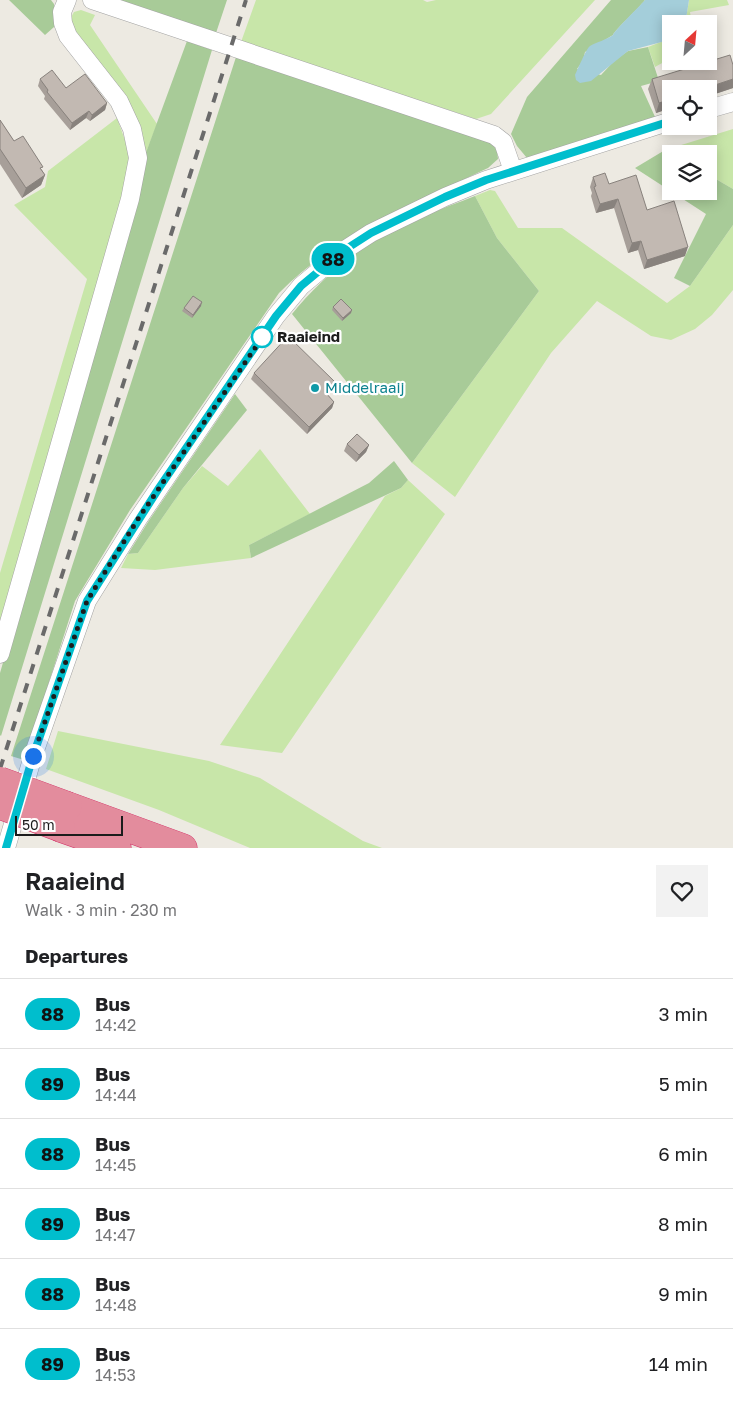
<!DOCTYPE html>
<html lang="en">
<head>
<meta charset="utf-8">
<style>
	:root { --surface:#fff; --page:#f2f2f2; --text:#202124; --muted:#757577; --line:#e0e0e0 }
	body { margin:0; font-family:"Golos Text",sans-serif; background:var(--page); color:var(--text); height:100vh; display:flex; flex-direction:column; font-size:19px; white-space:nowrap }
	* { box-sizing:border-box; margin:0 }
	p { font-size:16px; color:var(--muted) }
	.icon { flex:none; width:28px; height:28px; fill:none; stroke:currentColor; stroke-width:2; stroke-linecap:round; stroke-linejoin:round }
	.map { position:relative; height:848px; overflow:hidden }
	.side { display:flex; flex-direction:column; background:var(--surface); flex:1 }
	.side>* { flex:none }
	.badge { padding:0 10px; border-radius:16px; font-size:18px; line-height:32px }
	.needle { width:32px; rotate:26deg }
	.tools { position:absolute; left:662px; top:15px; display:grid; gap:10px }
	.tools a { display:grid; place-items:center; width:55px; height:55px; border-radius:0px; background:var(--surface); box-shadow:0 2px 12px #0003; font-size:25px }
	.scale { position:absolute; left:15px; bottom:12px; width:108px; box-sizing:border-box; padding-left:5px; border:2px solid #1c1c1c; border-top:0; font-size:14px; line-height:18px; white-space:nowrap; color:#1c1c1c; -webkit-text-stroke:4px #fff; paint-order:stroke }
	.you { position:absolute; width:25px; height:25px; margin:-12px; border:4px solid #fff; border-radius:50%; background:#1a73e8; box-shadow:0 0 0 8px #1a73e833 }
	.map>.badge { position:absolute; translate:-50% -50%; box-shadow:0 0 0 2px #fff }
	h2 { padding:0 25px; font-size:19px; line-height:45px }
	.round { display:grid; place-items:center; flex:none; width:52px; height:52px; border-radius:0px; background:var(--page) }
	.summary { display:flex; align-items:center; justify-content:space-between; height:85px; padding:0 25px }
	h1 { font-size:24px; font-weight:600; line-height:38px }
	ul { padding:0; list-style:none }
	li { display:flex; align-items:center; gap:15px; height:70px; padding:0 25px; border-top:1px solid var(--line) }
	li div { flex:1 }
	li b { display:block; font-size:19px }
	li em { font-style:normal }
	li .badge { min-width:55px; font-weight:700; text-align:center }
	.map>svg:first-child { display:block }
	.grass { fill:#c8e6a9 }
	.forest { fill:#a8cb98 }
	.water { fill:#a4ceda }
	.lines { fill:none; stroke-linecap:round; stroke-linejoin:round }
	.minor-casing { stroke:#a3a3a3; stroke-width:19 }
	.motorway-casing { stroke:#d12a64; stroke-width:29 }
	.minor { stroke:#fff; stroke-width:18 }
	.motorway { stroke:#e38c9d; stroke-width:28 }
	.rail { stroke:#6a6a6a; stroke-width:4; stroke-dasharray:10 10; stroke-linecap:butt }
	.motorway-bridge-casing { stroke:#d12a64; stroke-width:29; stroke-linecap:butt }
	.motorway-bridge { stroke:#e38c9d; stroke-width:28 }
	.wall { fill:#a79f99 }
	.shaded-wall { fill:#88827d }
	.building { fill:#c2b9b2; stroke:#88827d }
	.line-casing { stroke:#fff; stroke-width:11 }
	.line { stroke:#00becd; stroke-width:8 }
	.walk { stroke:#1c1c1c; stroke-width:5; stroke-dasharray:0 9 }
	.stop-dot { fill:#fff; stroke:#00becd; stroke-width:2.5 }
	.culture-dot { fill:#0f9aa8; stroke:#fff; stroke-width:2 }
	.labels { text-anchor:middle; stroke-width:4.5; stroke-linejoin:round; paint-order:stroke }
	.stop-label { font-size:15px; font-weight:bold; fill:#1c1c1c; stroke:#fff; text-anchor:start }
	.culture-label { font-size:15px; fill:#0d838f; stroke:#fff; text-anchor:start }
</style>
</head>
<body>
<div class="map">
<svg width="733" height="848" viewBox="0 0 733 848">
	<rect width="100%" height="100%" fill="#edeae2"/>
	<path class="grass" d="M 256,0 L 423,0 L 427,2 L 436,0 L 595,0 L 491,114 L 476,119 L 241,42 Z
		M 689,0 L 727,0 L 729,5 L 690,12 L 692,24 L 684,24 L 686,19 Z
		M 81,10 L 95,15 L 90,25 L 157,124 L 144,158 L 142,131 L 135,115 L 72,33 L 69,21 L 74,12 Z
		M 671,38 L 671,58 L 655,67 L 648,47 Z
		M 117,118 L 130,154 L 131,167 L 0,623 L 0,573 L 87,279 L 14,205 L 45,187 L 48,171 Z
		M 733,129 L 733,189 L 709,175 L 709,154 L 671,154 L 665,150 Z
		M 490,190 L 495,191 L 518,228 L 562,228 L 667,303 L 690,286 L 733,225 L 733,290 L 712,315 L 695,329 L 671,340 L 651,336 L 597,301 L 551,353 L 455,497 L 412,463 L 539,291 L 497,238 L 475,196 Z
		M 260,449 L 310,514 L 249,545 L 251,558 L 155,570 L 121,568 L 128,554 L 138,553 L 183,488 L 202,466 L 228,486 Z
		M 408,480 L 445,514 L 282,753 L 220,745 L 385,496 L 401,488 Z
		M 58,731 L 209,761 L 260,778 L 363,841 L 382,848 L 250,848 L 159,810 L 46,769 Z"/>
	<path class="forest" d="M 9,0 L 51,0 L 54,4 L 54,27 L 45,35 Z
		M 114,0 L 227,0 L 216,33 Z
		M 611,0 L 645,0 C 639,8 615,30 613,35 L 585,52 L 583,61 L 577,69 L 601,75 L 615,60 L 628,51 L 648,47 L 659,81 L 641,86 L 656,119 L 527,158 L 517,146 L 511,134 L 527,97 Z
		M 187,41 L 212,50 L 1,736 L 0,735 L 0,673 L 133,211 L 144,158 Z
		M 236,57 L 491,143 L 497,150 L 498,159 L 488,168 C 417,202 335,236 279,293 L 130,510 L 75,601 L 24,760 L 11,756 Z
		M 665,150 L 671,154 L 671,191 L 709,191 L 709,175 L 733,189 L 733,225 L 690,286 L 674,278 L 706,214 L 635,168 Z
		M 475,196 L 497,238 L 539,291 L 412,463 L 292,314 C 314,287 344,259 374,241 C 406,222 441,209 475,196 Z
		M 235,394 L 247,410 L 183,488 L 138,553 L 128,554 L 148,522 Z
		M 394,461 L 408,480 L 401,488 L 251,558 L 249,545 L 369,483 Z"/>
	<path class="water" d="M 645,0 L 689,0 L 686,19 L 684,24 L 671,24 L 671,38 L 669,40 L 628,51 L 591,81 L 580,83 L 576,80 L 575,75 C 578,69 586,49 590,46 C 597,42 606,40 613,35 C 615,30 639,7 645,0 Z"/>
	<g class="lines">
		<defs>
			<path id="minor" d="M 92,0 L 494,135 L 503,142 L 513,171
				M 709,109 L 733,102
				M 0,654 L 130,199 L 138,158 L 132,129 L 119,101 L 68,36 L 63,23 L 62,12 L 67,0
				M 6,848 L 33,756 L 87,601 L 138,519 L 276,316 L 301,286 L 343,251 L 371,233 L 445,197 L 486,180 L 671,121"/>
			<path id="motorway" d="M 68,806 L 183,848
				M 61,828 L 117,848"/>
		</defs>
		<use href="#minor" class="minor-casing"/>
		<use href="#motorway" class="motorway-casing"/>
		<use href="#minor" class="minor"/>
		<use href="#motorway" class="motorway"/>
		<path class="rail" d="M 0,769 L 246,0"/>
		<defs>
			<path id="motorway-bridge" d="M 0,781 L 68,806
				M 0,805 L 61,828"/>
		</defs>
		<use href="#motorway-bridge" class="motorway-bridge-casing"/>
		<use href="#motorway-bridge" class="motorway-bridge"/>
	</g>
	<path class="wall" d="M 733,65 L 733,88 L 709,96 L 709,89 L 671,89 L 671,108 L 656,113 L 648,89 L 652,79 Z
		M 40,79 L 107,103 L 105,110 L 90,121 L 86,118 L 70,130 L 44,99 L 45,96 L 38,86 Z
		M 0,120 L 14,141 L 42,170 L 45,175 L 41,185 L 22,198 L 0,164 Z
		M 593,177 L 609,184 L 647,210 L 685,256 L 644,269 L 638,250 L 628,253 L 614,208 L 596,213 L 591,196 L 592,193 L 590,187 Z
		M 201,306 L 192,318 L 182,311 L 184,308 Z
		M 333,307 L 351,313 L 342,321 L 332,310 Z
		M 254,373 L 332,389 L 327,394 L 334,402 L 332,408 L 307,434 L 251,379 Z
		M 347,444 L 369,445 L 366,452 L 356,462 L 344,451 Z"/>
	<path class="shaded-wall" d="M 733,79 L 733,88 L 709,96 L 709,89 L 703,89 Z
		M 671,99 L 671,108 L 656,113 L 659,103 Z
		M 107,103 L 105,110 L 90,121 L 92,115 Z
		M 89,111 L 86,118 L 70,130 L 72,123 Z
		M 45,175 L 41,185 L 22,198 L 26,188 Z
		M 618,199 L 614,208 L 596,213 L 600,204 Z
		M 641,241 L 638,250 L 628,253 L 632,243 Z
		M 688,247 L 685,256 L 644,269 L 647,260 Z
		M 202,302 L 201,306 L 192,318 L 193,315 Z
		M 352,310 L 351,313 L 342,321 L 343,318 Z
		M 335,382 L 332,389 L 322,399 L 325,392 Z
		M 334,402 L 332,408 L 307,434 L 309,427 Z
		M 369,445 L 366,452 L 356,462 L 359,455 Z"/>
	<path class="building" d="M 730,55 L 733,65 L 733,79 L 703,89 L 671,89 L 671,99 L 659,103 L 652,79 Z
		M 52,70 L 66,88 L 85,74 L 107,103 L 92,115 L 89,111 L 72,123 L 47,92 L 48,90 L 40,79 Z
		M 0,120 L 14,141 L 23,136 L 43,167 L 40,168 L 45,175 L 26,188 L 0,149 Z
		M 605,173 L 609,184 L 636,175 L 647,210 L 674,201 L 688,247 L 647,260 L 641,241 L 632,243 L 618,199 L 600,204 L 594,187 L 596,186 L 593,177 Z
		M 193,296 L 202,302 L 193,315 L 184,308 Z
		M 341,299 L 352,310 L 343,318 L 333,307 Z
		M 288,336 L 335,382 L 325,392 L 334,402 L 309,427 L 254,373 Z
		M 357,434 L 369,445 L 359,455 L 347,444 Z"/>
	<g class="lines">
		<defs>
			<path id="line" d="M 6,848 L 33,756 L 87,601 L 159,488 L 276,316 L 301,286 L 343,251 L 371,233 L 445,197 L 486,180 L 671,121"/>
		</defs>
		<use href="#line" class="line-casing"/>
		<use href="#line" class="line"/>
		<path class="walk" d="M 33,756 L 87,601 L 138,519 L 266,332 L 262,337"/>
	</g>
	<circle class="stop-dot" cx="262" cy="337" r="10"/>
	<circle class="culture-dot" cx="315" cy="388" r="5"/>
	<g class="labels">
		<g class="stop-label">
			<text x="277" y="342">Raaieind</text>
		</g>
		<g class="culture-label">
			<text x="325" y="393">Middelraaij</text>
		</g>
	</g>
</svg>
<div class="tools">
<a><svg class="needle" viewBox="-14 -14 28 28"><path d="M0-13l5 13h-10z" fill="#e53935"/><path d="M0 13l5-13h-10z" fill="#757577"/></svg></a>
<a><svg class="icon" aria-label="locate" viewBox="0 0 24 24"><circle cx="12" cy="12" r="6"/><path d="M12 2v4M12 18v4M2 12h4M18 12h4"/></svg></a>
<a><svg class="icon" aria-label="layers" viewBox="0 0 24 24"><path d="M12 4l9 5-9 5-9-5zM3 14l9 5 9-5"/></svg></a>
</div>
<div class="scale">50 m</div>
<div class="you" style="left:33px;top:756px"></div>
<b class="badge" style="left:333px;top:259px;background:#00becd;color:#111">88</b>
</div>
<section class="side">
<div class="summary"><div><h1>Raaieind</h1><p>Walk · 3 min · 230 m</p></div><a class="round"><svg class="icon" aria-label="heart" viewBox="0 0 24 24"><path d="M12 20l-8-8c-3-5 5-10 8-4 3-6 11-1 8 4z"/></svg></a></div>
<h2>Departures</h2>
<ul>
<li><span class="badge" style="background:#00becd;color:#111">88</span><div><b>Bus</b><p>14:42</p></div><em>3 min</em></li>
<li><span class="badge" style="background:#00becd;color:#111">89</span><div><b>Bus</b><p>14:44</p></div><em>5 min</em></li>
<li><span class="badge" style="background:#00becd;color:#111">88</span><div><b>Bus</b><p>14:45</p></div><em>6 min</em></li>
<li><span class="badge" style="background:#00becd;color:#111">89</span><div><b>Bus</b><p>14:47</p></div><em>8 min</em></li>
<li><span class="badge" style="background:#00becd;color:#111">88</span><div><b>Bus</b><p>14:48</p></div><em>9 min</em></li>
<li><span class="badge" style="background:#00becd;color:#111">89</span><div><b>Bus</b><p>14:53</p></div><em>14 min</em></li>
</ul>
</section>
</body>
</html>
